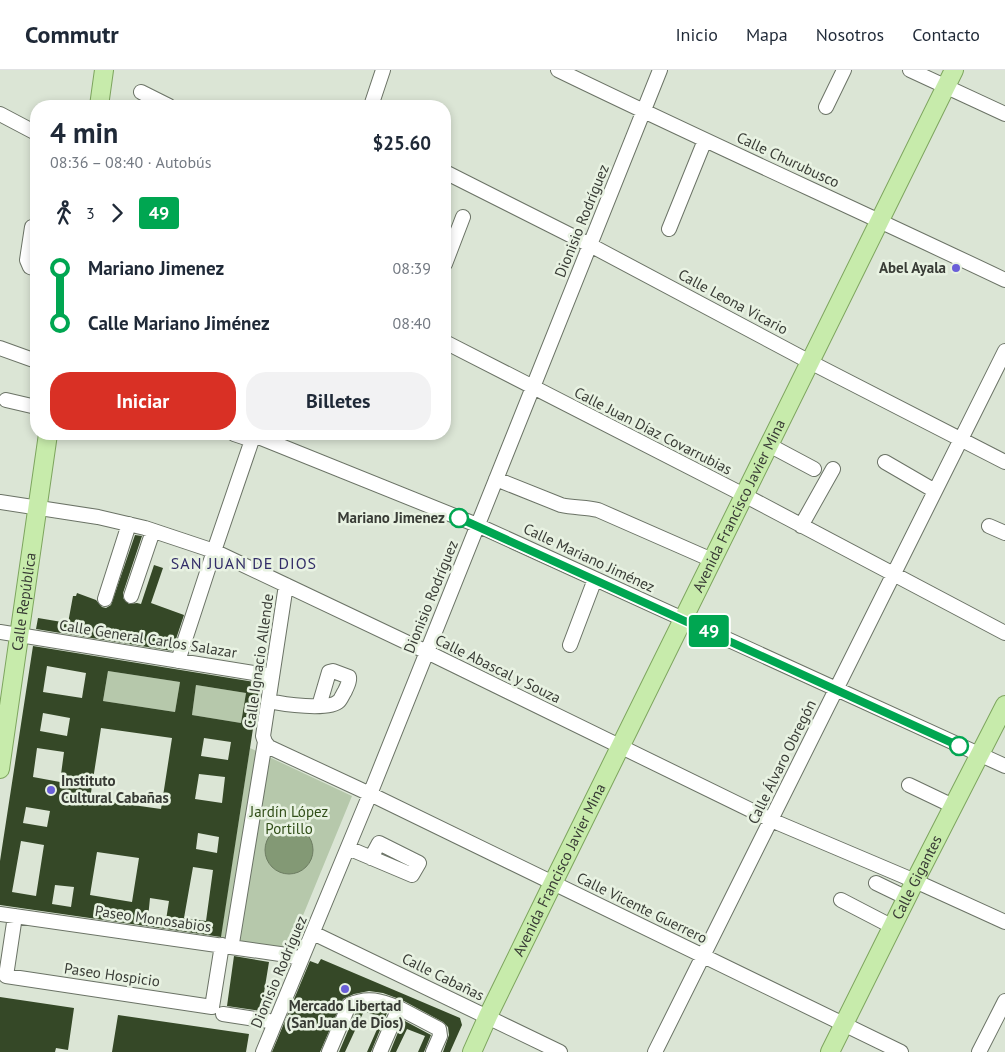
<!DOCTYPE html>
<html lang="es">
<head>
<meta charset="utf-8">
<style>
	:root { --surface:#fff; --page:#f2f2f3; --text:#1f2937; --muted:#747a83; --line:#e0e1e3; --accent:#d93025 }
	body { margin:0; font-family:"PT Sans",sans-serif; background:var(--page); color:var(--text); height:100vh; display:flex; flex-direction:column; font-size:19px; white-space:nowrap }
	* { box-sizing:border-box; margin:0 }
	p { font-size:16px; color:var(--muted) }
	.icon { flex:none; width:28px; height:28px; fill:none; stroke:currentColor; stroke-width:2; stroke-linecap:round; stroke-linejoin:round }
	.map { position:relative; flex:1; overflow:hidden }
	.drawer { position:absolute; left:30px; top:30px; width:421px; height:340px; display:flex; flex-direction:column; background:var(--surface); border-radius:20px; box-shadow:0 2px 8px #0003 }
	.drawer>* { flex:none }
	.badge { padding:0 10px; border-radius:4px; font-size:18px; line-height:32px }
	.map>.badge { position:absolute; translate:-50% -50%; box-shadow:0 0 0 2px #fff }
	.legs { display:flex; align-items:center; gap:8px; height:55px; padding:0 20px; font-size:16px }
	.legs p { margin-inline-start:auto }
	.overview { display:flex; align-items:center; justify-content:space-between; height:85px; padding:0 20px }
	h1 { font-size:28px; font-weight:600; line-height:38px }
	.cta { display:flex; gap:10px; margin-top:auto; padding:10px 20px }
	.cta a { flex:1; height:58px; border-radius:20px; background:var(--accent); color:#fff; font-size:20px; font-weight:600; line-height:58px; text-align:center }
	.cta a+a { background:var(--page); color:var(--text) }
	ul { padding:0 20px; list-style:none }
	li { display:flex; align-items:center; gap:18px; height:55px; font-size:19px }
	li i { display:grid; place-items:center; width:8px; height:100%; margin:0 6px; background:currentColor }
	li i::after { content:''; width:12px; height:12px; margin:-6px; border:4px solid; border-radius:50%; background:var(--surface) }
	li p { margin-inline-start:auto }
	li:first-child i { background:linear-gradient(#0000 50%,currentColor 0) }
	li:last-child i { background:linear-gradient(currentColor 50%,#0000 0) }
	header { display:flex; align-items:center; gap:30px; box-sizing:border-box; height:70px; padding:0 25px; background:var(--surface); border-bottom:1px solid var(--line) }
	header strong { font-size:24px }
	nav { display:flex; gap:28px; margin-inline-start:auto; font-size:18px }
	.map>svg:first-child { display:block }
	.green { fill:#b6c8ab }
	.water { fill:#839975; stroke:#6d7d62 }
	.building { fill:#354827; fill-rule:evenodd }
	.lines { fill:none; stroke-linecap:round; stroke-linejoin:round }
	.minor-casing { stroke:#6b7366; stroke-width:16 }
	.major-casing { stroke:#7da55e; stroke-width:20 }
	.minor { stroke:#fff; stroke-width:14 }
	.major { stroke:#c7ebab; stroke-width:18 }
	.line-1-casing { stroke:#fff; stroke-width:11 }
	.line-1 { stroke:#00a651; stroke-width:8 }
	.poi-dot { fill:#6a5fd8; stroke:#e8f2e2; stroke-width:2 }
	.stop-1-dot { fill:#fff; stroke:#00a651; stroke-width:2.5 }
	.labels { text-anchor:middle; stroke-width:5; stroke-linejoin:round; paint-order:stroke }
	.street-label { font-size:15px; fill:#393c36; stroke:#e8f2e2 }
	.poi-label { font-size:15px; font-weight:bold; fill:#393c36; stroke:#e8f2e2; text-anchor:end }
	.stop-label { font-size:15px; font-weight:bold; fill:#393c36; stroke:#e8f2e2; text-anchor:end }
	.park-label { font-size:15px; fill:#314e18; stroke:#e8f2e2 }
	.neighbourhood-label { font-size:16px; letter-spacing:1px; fill:#322d68; stroke:#e8f2e2 }
</style>
</head>
<body>
<header>
<strong>Commutr</strong>
<nav><a>Inicio</a><a>Mapa</a><a>Nosotros</a><a>Contacto</a></nav>
</header>
<div class="map">
<svg width="1005" height="982" viewBox="0 0 1005 982">
	<rect width="100%" height="100%" fill="#dbe5d5"/>
	<path class="green" d="M 108,601 L 180,612 L 175,642 L 103,631 Z
		M 196,615 L 246,623 L 241,653 L 192,645 Z
		M 250,678 L 352,726 L 288,882 L 220,871 Z"/>
	<path class="water" d="M265 780a24 24 0 1 1 48 0a24 24 0 1 1-48 0Z"/>
	<path class="building" d="M 135,465 L 142,466 L 123,523 L 123,528 L 129,534 L 137,533 L 141,534 L 154,495 L 163,498 L 151,533 L 184,545 L 172,581 L 36,559 L 38,548 L 68,553 L 73,526 L 76,526 L 77,523 L 96,530 L 102,537 L 106,538 L 111,535 Z
		M 33,576 L 260,613 L 221,867 L 0,835 L 0,791 ZM 47,596 L 86,603 L 82,628 L 43,622 ZM 108,601 L 180,612 L 175,642 L 103,631 ZM 196,615 L 246,623 L 241,653 L 192,645 ZM 43,643 L 70,648 L 67,666 L 40,661 ZM 101,658 L 172,668 L 161,739 L 90,729 ZM 204,668 L 231,672 L 228,690 L 201,686 ZM 37,678 L 64,682 L 60,712 L 33,707 ZM 199,704 L 225,707 L 222,733 L 195,729 ZM 26,737 L 50,741 L 47,757 L 23,753 ZM 198,763 L 219,767 L 217,783 L 196,779 ZM 21,771 L 44,775 L 36,826 L 12,822 ZM 97,782 L 139,788 L 132,832 L 90,825 ZM 193,797 L 213,800 L 206,851 L 184,848 ZM 55,815 L 74,817 L 71,837 L 52,834 ZM 150,828 L 169,831 L 166,850 L 148,848 Z
		M 234,886 L 269,892 L 261,941 L 227,936 Z
		M 321,889 L 460,948 L 462,955 L 450,982 L 443,982 L 449,965 L 448,957 L 443,952 L 402,930 L 383,923 L 369,921 L 354,924 L 343,929 L 320,982 L 272,982 L 310,891 L 318,894 Z
		M 0,927 L 74,938 L 68,980 L 56,978 L 55,982 L 0,982 Z
		M 369,939 L 387,943 L 371,982 L 367,982 L 382,948 L 364,941 L 345,982 L 339,982 L 356,942 Z
		M 118,945 L 249,964 L 246,982 L 112,982 Z
		M 403,950 L 431,965 L 424,982 L 418,982 L 425,966 L 407,959 L 396,982 L 390,982 Z"/>
	<g class="lines">
		<defs>
			<path id="minor" d="M 558,0 C 706,72 856,139 1005,210
				M 910,0 L 1005,44
				M 141,22 L 169,36
				M 371,36 L 383,0
				M 826,37 L 844,0
				M 0,44 L 36,63
				M 445,102 L 590,175 L 810,292 L 1005,392
				M 32,157 L 27,190 L 30,197 L 36,199
				M 669,159 L 705,70
				M 445,194 L 463,147
				M 445,272 L 744,425 L 1005,563
				M 0,278 L 36,291
				M 6,330 L 36,337
				M 234,364 L 246,368 L 261,368 L 477,455 L 1005,696
				M 769,375 L 814,399
				M 885,392 L 935,421
				M 496,409 L 561,435 C 574,438 586,437 598,440 L 712,490
				M 0,432 L 98,447 L 145,458 L 214,481 L 427,582 L 771,750 L 915,811 L 1005,852
				M 801,456 L 833,399
				M 989,456 L 1005,463
				M 131,526 L 153,461
				M 105,529 L 129,454
				M 0,562 L 272,606
				M 570,575 L 595,509
				M 178,591 L 214,481 L 254,364
				M 269,631 C 282,634 329,641 339,631 C 341,629 343,624 345,621 C 347,616 350,612 349,607 L 333,601 L 329,602 L 319,636
				M 265,672 L 269,677 L 370,724 L 901,982
				M 909,715 L 953,736
				M 348,778 L 412,805 L 419,793 L 379,773 L 371,788
				M 876,813 L 907,828
				M 841,830 L 893,857
				M 0,844 L 287,885 L 301,889
				M 15,846 L 6,906 L 212,937 L 222,875
				M 313,863 L 560,982
				M 232,873 L 265,672 L 263,666 L 286,515
				M 223,944 L 275,952
				M 263,982 L 370,724 L 660,0
				M 329,982 L 349,935 C 368,926 381,931 399,938
				M 380,982 L 399,938 L 439,959 L 440,966 L 433,982
				M 655,982 L 1005,281
				M 979,982 L 1005,931"/>
			<g id="major">
				<path d="M 99,36 L 104,0"/>
				<path id="s1" d="M 0,699 L 48,364"/>
				<path id="s2" d="M 472,982 L 488,946 L 553,813 L 954,0"/>
				<path id="s3" d="M 830,982 L 915,811 L 1005,635"/>
			</g>
		</defs>
		<use href="#minor" class="minor-casing"/>
		<use href="#major" class="major-casing"/>
		<use href="#minor" class="minor"/>
		<use href="#major" class="major"/>
	</g>
	<g class="lines">
		<defs>
			<path id="line-1" d="M 459,448 L 959,676"/>
		</defs>
		<use href="#line-1" class="line-1-casing"/>
		<use href="#line-1" class="line-1"/>
	</g>
	<g class="poi-dot">
		<circle cx="956" cy="198" r="5"/>
		<circle cx="51" cy="720" r="5"/>
		<circle cx="345" cy="919" r="5"/>
	</g>
	<g class="stop-1-dot">
		<circle cx="459" cy="448" r="9"/>
		<circle cx="959" cy="676" r="9"/>
	</g>
	<g class="labels">
		<g class="street-label">
			<text transform="translate(788 90) rotate(25)" y="5">Calle Churubusco</text>
			<text transform="translate(582 151) rotate(-68)" y="5">Dionisio Rodríguez</text>
			<text transform="translate(733 232) rotate(28)" y="5">Calle Leona Vicario</text>
			<text transform="translate(653 361) rotate(27)" y="5">Calle Juan Díaz Covarrubias</text>
			<text dy="5" stroke="none"><textPath href="#s2" startOffset="608">Avenida Francisco Javier Mina</textPath></text>
			<text transform="translate(589 488) rotate(25)" y="5">Calle Mariano Jiménez</text>
			<text transform="translate(431 527) rotate(-68)" y="5">Dionisio Rodríguez</text>
			<text dy="5" stroke="none"><textPath href="#s1" startOffset="169">Calle República</textPath></text>
			<text transform="translate(148 569) rotate(9)" y="5">Calle General Carlos Salazar</text>
			<text transform="translate(259 591) rotate(-82)" y="5">Calle Ignacio Allende</text>
			<text transform="translate(498 599) rotate(26)" y="5">Calle Abascal y Souza</text>
			<text transform="translate(782 692) rotate(-64)" y="5">Calle Álvaro Obregón</text>
			<text dy="5" stroke="none"><textPath href="#s2" startOffset="202">Avenida Francisco Javier Mina</textPath></text>
			<text dy="5" stroke="none"><textPath href="#s3" startOffset="195">Calle Gigantes</textPath></text>
			<text transform="translate(642 838) rotate(26)" y="5">Calle Vicente Guerrero</text>
			<text transform="translate(153 849) rotate(8)" y="5">Paseo Monosabios</text>
			<text transform="translate(279 902) rotate(-67)" y="5">Dionisio Rodríguez</text>
			<text transform="translate(112 905) rotate(8)" y="5">Paseo Hospicio</text>
			<text transform="translate(443 907) rotate(26)" y="5">Calle Cabañas</text>
		</g>
		<g class="poi-label">
			<text x="946" y="203">Abel Ayala</text>
			<text x="61" y="716" text-anchor="start">Instituto<tspan x="61" dy="17">Cultural Cabañas</tspan></text>
			<text x="345" y="941" text-anchor="middle">Mercado Libertad<tspan x="345" dy="17">(San Juan de Dios)</tspan></text>
		</g>
		<g class="stop-label">
			<text x="445" y="453">Mariano Jimenez</text>
		</g>
		<g class="park-label">
			<text x="289" y="747">Jardín López<tspan x="289" dy="17">Portillo</tspan></text>
		</g>
		<g class="neighbourhood-label">
			<text x="244" y="499">SAN JUAN DE DIOS</text>
		</g>
	</g>
</svg>
<b class="badge" style="left:709px;top:561px;background:#00a651;color:#fff">49</b>
<section class="drawer">
<div class="overview"><div><h1>4 min</h1><p>08:36 – 08:40 · Autobús</p></div><b>$25.60</b></div>
<div class="legs"><svg class="icon" aria-label="walk" viewBox="0 0 24 24"><circle cx="13" cy="4" r="2"/><path d="M13 8l-2 6 4 7M11 14l-3 7M7 12l3-4h3l4 4"/></svg>3<svg class="icon" aria-label="forward" viewBox="0 0 24 24"><path d="M9 5l7 7-7 7"/></svg><b class="badge" style="background:#00a651;color:#fff">49</b></div>
<ul>
<li><i style="color:#00a651"></i><b>Mariano Jimenez</b><p>08:39</p></li>
<li><i style="color:#00a651"></i><b>Calle Mariano Jiménez</b><p>08:40</p></li>
</ul>
<div class="cta"><a>Iniciar</a><a>Billetes</a></div>
</section>
</div>
</body>
</html>
